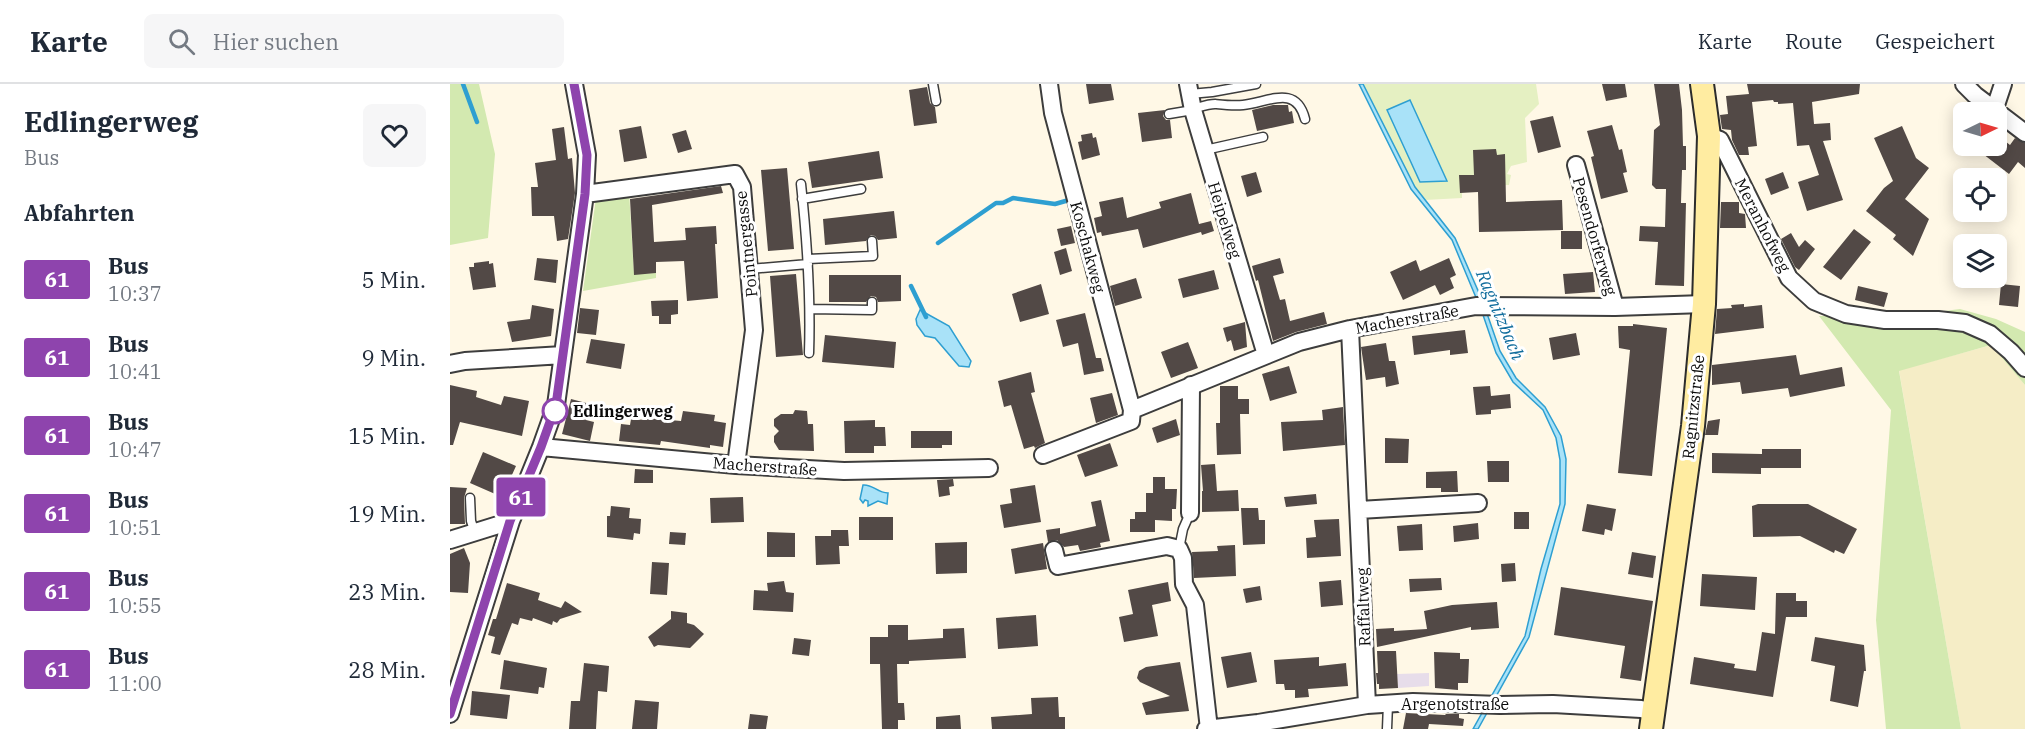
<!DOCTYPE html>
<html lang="de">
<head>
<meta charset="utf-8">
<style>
	:root { --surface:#fff; --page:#f6f6f7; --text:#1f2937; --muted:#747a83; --line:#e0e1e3 }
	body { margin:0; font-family:"IBM Plex Serif",serif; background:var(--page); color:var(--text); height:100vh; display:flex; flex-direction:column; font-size:22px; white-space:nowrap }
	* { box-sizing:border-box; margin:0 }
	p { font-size:20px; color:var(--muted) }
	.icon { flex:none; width:33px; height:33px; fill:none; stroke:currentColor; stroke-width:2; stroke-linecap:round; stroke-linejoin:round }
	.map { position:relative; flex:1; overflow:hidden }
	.drawer { display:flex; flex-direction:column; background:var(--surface); width:450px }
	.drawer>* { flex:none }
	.badge { padding:0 12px; border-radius:4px; font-size:21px; line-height:39px }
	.needle { width:39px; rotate:85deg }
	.controls { position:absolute; left:1503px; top:18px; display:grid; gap:12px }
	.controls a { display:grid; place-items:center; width:54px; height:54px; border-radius:9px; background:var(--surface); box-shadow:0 3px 15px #0003; font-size:30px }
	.map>.badge { position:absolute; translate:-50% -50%; box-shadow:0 0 0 3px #fff }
	h2 { padding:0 24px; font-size:22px; line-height:54px }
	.round { display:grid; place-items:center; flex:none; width:63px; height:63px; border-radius:9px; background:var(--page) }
	.overview { display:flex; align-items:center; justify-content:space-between; height:102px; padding:0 24px }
	h1 { font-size:28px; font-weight:800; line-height:45px }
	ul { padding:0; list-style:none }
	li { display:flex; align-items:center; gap:18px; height:78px; padding:0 24px }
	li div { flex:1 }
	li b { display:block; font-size:22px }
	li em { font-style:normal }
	li .badge { min-width:66px; font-weight:700; text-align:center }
	header { display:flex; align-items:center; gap:36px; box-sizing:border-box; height:84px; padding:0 30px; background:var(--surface); border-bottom:2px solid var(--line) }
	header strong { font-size:28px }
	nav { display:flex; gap:33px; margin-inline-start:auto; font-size:21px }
	.search { width:420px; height:54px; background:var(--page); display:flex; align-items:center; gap:15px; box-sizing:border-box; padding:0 21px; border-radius:9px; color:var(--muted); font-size:22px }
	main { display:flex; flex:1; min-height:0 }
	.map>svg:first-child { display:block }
	.industrial { fill:#e7ddea }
	.farmland { fill:#f5edc6 }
	.green { fill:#d3e9b0 }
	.pitch { fill:#e5f0c2 }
	.water { fill:#a9e2f8; stroke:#2e9fd1; stroke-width:1.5 }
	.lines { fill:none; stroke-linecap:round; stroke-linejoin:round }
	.stream { stroke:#2e9fd1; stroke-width:4.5 }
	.building { fill:#524946 }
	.lane-casing { stroke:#3d3d3d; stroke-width:11 }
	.street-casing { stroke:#3d3d3d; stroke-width:20 }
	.secondary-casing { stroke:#2c2c2c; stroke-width:26 }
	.lane { stroke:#fff; stroke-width:8 }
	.street { stroke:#fff; stroke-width:16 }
	.secondary { stroke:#ffeca1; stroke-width:22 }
	.line-casing { stroke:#fff; stroke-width:14 }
	.line { stroke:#8e44ad; stroke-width:9 }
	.stop-dot { fill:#fff; stroke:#8e44ad; stroke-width:3 }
	.labels { text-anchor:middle; stroke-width:6; stroke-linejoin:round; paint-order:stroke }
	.street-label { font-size:16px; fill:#0a0a0a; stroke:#fff }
	.stop-label { font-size:16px; font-weight:bold; fill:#0a0a0a; stroke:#fff; text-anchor:start }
	.water-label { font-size:18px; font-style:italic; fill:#116d9d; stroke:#fff }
</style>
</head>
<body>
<header>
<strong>Karte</strong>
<div class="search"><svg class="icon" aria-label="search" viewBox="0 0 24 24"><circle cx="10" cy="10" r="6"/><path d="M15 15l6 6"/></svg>Hier suchen</div>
<nav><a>Karte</a><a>Route</a><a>Gespeichert</a></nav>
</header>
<main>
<section class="drawer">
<div class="overview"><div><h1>Edlingerweg</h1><p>Bus</p></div><a class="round"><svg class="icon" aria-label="heart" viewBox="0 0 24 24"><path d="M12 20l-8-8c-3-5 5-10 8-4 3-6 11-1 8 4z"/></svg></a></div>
<h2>Abfahrten</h2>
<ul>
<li><span class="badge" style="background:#8e44ad;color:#fff">61</span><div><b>Bus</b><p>10:37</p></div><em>5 Min.</em></li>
<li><span class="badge" style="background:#8e44ad;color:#fff">61</span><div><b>Bus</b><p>10:41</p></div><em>9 Min.</em></li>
<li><span class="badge" style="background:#8e44ad;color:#fff">61</span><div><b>Bus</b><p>10:47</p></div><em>15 Min.</em></li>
<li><span class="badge" style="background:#8e44ad;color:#fff">61</span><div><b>Bus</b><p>10:51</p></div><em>19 Min.</em></li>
<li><span class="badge" style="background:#8e44ad;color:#fff">61</span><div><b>Bus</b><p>10:55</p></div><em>23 Min.</em></li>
<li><span class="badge" style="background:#8e44ad;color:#fff">61</span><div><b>Bus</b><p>11:00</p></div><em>28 Min.</em></li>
</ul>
</section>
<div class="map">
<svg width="1575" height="645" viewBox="0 0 1575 645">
	<rect width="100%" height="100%" fill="#fff8e6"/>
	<path class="industrial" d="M 979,589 L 979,602 L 948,604 L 947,590 Z"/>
	<path class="farmland" d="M 1542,261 L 1575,301 L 1575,645 L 1511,645 L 1449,286 Z"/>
	<path class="green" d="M 0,0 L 29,0 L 45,70 L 38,154 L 0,161 Z
		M 179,107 L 184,190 L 206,189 L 206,194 L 133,207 L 146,114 Z
		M 1510,225 L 1546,235 L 1575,248 L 1575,301 L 1541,261 L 1449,287 L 1511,645 L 1436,645 L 1426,536 L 1441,326 L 1369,232 L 1454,232 Z"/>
	<path class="pitch" d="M 913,0 L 1086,0 L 1089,20 L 1075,34 L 1077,78 L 1061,82 L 1057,90 L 1061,91 L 1059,101 L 1012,102 L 1012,114 L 975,116 L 965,103 Z"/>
	<path class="water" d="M 909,0 L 913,0 L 965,103 L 1005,154 L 1033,218 L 1050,267 L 1066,294 L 1095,323 L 1111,352 L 1116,375 L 1115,420 L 1079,553 L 1028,645 L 1023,645 L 1075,552 L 1091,485 L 1110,420 L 1110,376 L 1106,354 L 1093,326 L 1063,298 L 1046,269 L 1032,228 L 1002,156 L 961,105 Z
		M 960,16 L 997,97 L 970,98 L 937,26 Z
		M 470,226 L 499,242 L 521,277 L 519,283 L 509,282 L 485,254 L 475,252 L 467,241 L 466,235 Z
		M 413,401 C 423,400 427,409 438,409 L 437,420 L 428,417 L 418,422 L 418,417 L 415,416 L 413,419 L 410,415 Z"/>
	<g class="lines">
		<path class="stream" d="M 13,0 L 27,38
			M 488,159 L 546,119 L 553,119 L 563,114 L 605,120 L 619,116
			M 461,202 L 476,233"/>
	</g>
	<path class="building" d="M 636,0 L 661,0 L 664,16 L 639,20 Z
		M 1152,0 L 1175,0 L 1177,13 L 1156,17 Z
		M 1204,0 L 1229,0 L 1232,26 L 1233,62 L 1236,62 L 1236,86 L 1232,86 L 1231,119 L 1236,119 L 1234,202 L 1205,201 L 1208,158 L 1189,157 L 1190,142 L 1215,143 L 1216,105 L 1206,105 L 1202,101 L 1204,46 L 1210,41 Z
		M 1297,0 L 1410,0 L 1409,10 L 1362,18 L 1364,40 L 1380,39 L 1381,56 L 1373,57 L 1393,116 L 1357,127 L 1348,98 L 1369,91 L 1359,61 L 1347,62 L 1343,19 L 1328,20 L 1328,18 L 1324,18 L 1323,16 L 1302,18 L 1307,62 L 1298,63 L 1299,71 L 1289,71 L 1282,56 L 1281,46 L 1272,45 L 1270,31 L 1278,30 L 1276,12 L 1299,10 Z
		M 477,3 L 480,19 L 485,23 L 487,39 L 464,42 L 459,6 Z
		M 823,21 L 838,21 L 839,28 L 842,27 L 844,39 L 807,47 L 802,26 Z
		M 715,26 L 713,32 L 716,36 L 720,36 L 722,54 L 692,58 L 688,29 Z
		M 1103,32 L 1111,63 L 1088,69 L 1080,37 Z
		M 1162,41 L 1169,66 L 1172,65 L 1177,88 L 1173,89 L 1178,108 L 1151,115 L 1141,73 L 1144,72 L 1137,47 Z
		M 191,42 L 197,74 L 174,78 L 169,46 Z
		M 1452,42 L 1466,74 L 1479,84 L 1455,115 L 1479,135 L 1463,172 L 1443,155 L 1446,151 L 1416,127 L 1434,104 L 1443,97 L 1424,54 Z
		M 114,43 L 118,75 L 122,74 L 125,109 L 118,155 L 107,157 L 104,132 L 82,132 L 81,103 L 88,103 L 85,79 L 106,76 L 102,45 Z
		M 236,46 L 242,65 L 228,69 L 222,50 Z
		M 642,49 L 643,54 L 646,53 L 650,71 L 632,76 L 628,58 L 632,57 L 631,51 Z
		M 1546,50 L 1560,61 L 1565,54 L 1575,59 L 1575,84 L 1568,78 L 1559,90 L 1533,70 L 1539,62 L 1546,62 Z
		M 1046,65 L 1047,71 L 1055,70 L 1056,118 L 1112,116 L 1113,146 L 1029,148 L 1028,108 L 1010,109 L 1009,91 L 1024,91 L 1023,66 Z
		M 429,67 L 433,94 L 362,104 L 358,78 Z
		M 337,84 L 344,165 L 318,167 L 311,86 Z
		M 806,88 L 812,108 L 797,113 L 791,92 Z
		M 1333,88 L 1339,104 L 1321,111 L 1315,95 Z
		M 271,102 L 273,109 L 202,121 L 204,158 L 236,156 L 235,144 L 266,142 L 267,160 L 265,160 L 268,214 L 237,217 L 234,177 L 206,178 L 206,189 L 184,191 L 180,115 Z
		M 741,109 L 749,140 L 761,137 L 764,147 L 752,151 L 751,148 L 693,164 L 688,145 L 652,152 L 651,148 L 647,149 L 644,134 L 652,132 L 649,118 L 673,113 L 677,134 L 711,124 L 709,118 Z
		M 1271,118 L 1289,118 L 1289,129 L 1295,130 L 1296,144 L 1270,144 Z
		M 444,127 L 447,154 L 428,156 L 425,152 L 421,151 L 416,157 L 375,161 L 373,135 Z
		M 621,142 L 625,159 L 611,162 L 607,145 Z
		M 1404,145 L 1421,158 L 1391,196 L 1373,183 Z
		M 1111,147 L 1132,147 L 1132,165 L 1111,165 Z
		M 1341,149 L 1349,163 L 1355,156 L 1365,165 L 1349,186 L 1345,183 L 1331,155 Z
		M 616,164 L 622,187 L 610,191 L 604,168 Z
		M 87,174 L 108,176 L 106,199 L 84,196 Z
		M 830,174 L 834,189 L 823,192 L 830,216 L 835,215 L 840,237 L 874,228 L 877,240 L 846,248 L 823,257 L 808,196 L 806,197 L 802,182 Z
		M 999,174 L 1006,191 L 1000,194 L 1004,204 L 990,211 L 985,201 L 953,216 L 940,188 L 966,176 L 970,187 Z
		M 39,177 L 39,180 L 43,179 L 46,203 L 23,206 L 19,183 L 24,183 L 24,179 Z
		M 764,186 L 769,205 L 733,214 L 728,195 Z
		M 1143,188 L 1145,208 L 1115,210 L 1113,190 Z
		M 346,190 L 353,271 L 326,273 L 320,192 Z
		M 379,191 L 451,191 L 451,217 L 428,218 L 426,213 L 421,212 L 416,218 L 379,218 Z
		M 686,194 L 692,214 L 665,222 L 660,202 Z
		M 591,200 L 599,230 L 570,238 L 562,210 Z
		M 1551,200 L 1570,202 L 1568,223 L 1549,221 Z
		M 1408,202 L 1438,209 L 1434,223 L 1405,216 Z
		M 228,216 L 228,230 L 221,231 L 221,240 L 209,240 L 209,232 L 202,232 L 201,217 Z
		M 1294,220 L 1294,223 L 1312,221 L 1314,244 L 1265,250 L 1267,225 L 1282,224 L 1281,221 Z
		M 82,221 L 104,225 L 101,252 L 62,258 L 57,238 L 80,235 Z
		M 130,224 L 149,226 L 146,251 L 127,249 Z
		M 635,229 L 646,274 L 651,274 L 654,287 L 634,291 L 628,259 L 613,263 L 606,236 Z
		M 795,238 L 797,263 L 784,267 L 781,256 L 777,258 L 773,244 Z
		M 1183,240 L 1217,244 L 1202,392 L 1168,389 L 1180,266 L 1169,264 L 1168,242 L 1183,242 Z
		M 1015,246 L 1018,269 L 1000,271 L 1000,266 L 964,271 L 962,252 Z
		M 1126,249 L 1130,271 L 1103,276 L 1099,254 Z
		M 375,251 L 446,258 L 444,284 L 372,278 Z
		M 141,255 L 175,260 L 171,285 L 136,279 Z
		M 738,258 L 748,284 L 721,294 L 711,268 Z
		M 936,259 L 939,277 L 945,277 L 949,300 L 936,303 L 935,293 L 916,296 L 911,263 Z
		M 1346,271 L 1350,291 L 1392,283 L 1395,302 L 1340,313 L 1338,304 L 1292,310 L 1290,298 L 1262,301 L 1262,281 Z
		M 839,282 L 847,309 L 820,317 L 812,290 Z
		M 581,288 L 585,308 L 581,309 L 595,359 L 585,364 L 584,362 L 574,365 L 561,321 L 554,323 L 548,297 Z
		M 0,301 L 27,307 L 26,313 L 51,321 L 54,312 L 79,317 L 72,352 L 10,338 L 3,361 L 0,361 Z
		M 770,302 L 788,302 L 788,315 L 799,315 L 799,330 L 790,330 L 791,370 L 767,371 L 766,339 L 770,339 Z
		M 1040,302 L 1041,312 L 1060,310 L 1061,324 L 1041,326 L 1041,330 L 1026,331 L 1023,303 Z
		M 662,309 L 668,331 L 646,339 L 640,314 Z
		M 121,315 L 140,320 L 136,336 L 144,338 L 140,357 L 112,350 Z
		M 893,323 L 895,361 L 833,367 L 831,338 L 873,336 L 872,326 Z
		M 345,326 L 357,327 L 358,340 L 363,340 L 364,367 L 329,366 L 324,358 L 324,352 L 329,347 L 324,342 L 324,335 L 331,330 L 343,330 Z
		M 233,327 L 265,331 L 264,337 L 276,339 L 273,363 L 260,361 L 260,364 L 211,357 L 210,361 L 169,357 L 171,340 L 180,341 L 181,335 L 197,336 L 197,334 L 231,337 Z
		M 726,335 L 730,351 L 707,359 L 702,344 Z
		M 1270,335 L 1268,351 L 1255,351 L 1258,337 Z
		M 425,336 L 425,343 L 435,343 L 436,362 L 424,362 L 424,369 L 395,369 L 394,337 Z
		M 461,347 L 502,347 L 502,361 L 492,361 L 492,364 L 461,364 Z
		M 935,354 L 959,355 L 958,379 L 935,379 Z
		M 660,359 L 668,382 L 635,393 L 627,371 Z
		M 1312,365 L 1351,365 L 1351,384 L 1311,384 L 1311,390 L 1262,389 L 1262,369 L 1312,370 Z
		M 33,368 L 66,382 L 52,413 L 20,399 Z
		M 1037,377 L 1059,377 L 1059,398 L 1038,398 Z
		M 765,380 L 767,407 L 788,406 L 789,427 L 752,428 L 752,407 L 753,407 L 751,381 Z
		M 185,385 L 203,386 L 203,399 L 184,399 Z
		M 1007,387 L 1008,408 L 991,408 L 991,404 L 976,404 L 976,388 Z
		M 703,393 L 715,393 L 715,405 L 727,405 L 726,425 L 722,425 L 722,437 L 705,436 L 705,448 L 680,448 L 680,435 L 685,435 L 685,428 L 696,428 L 696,409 L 703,409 Z
		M 503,395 L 504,402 L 499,403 L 500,411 L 489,413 L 487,396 Z
		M 585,401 L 591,438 L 554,444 L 550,421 L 562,419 L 560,405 Z
		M 0,403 L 17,404 L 14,414 L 15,440 L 0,440 Z
		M 866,410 L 867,420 L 836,423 L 834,413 Z
		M 293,413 L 294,438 L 261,439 L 260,414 Z
		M 651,416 L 660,457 L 650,459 L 651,463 L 630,467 L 628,461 L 614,463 L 607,456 L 598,458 L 596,446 L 610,444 L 610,450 L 646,442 L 641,418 Z
		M 1137,420 L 1166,425 L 1162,447 L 1155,445 L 1154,451 L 1132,447 Z
		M 1308,420 L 1358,420 L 1407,445 L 1394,470 L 1385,466 L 1384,469 L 1350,452 L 1303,453 L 1302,422 Z
		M 161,422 L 180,424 L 179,434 L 191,435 L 190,450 L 184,449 L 183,456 L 157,453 L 157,432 L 160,432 Z
		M 791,424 L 808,424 L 809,436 L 815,436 L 815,460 L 793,461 Z
		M 1064,428 L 1079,428 L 1079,445 L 1064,445 Z
		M 409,433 L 443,433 L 443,456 L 409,456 Z
		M 889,435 L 891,472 L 857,474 L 856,454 L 866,453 L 864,436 Z
		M 1028,439 L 1029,455 L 1004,458 L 1003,442 Z
		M 972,440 L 973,466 L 949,467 L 947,442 Z
		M 381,446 L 398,446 L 399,462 L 389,462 L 390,480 L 366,481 L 365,452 L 381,452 Z
		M 220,448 L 236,449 L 235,461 L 219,460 Z
		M 317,448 L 345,449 L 345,473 L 317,473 Z
		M 517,458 L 517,489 L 486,490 L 485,459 Z
		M 593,459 L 597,485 L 565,490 L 561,465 Z
		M 785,461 L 786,492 L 744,494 L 742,468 L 768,467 L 767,462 Z
		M 14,464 L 20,479 L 18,509 L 0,508 L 0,470 Z
		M 1182,468 L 1206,472 L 1203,494 L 1178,490 Z
		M 202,478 L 219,479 L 217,511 L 200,510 Z
		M 1065,479 L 1066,497 L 1052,498 L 1051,480 Z
		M 1252,490 L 1307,493 L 1305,526 L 1250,522 Z
		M 991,494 L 992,506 L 960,508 L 959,495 Z
		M 891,496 L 893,521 L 871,523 L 869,498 Z
		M 334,497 L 336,508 L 344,509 L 343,528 L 303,526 L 304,506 L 318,507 L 317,499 Z
		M 718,498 L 721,517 L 702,521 L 708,552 L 674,558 L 669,533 L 683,530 L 678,506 Z
		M 57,499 L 90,509 L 88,516 L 111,524 L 115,517 L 132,528 L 110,535 L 107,539 L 103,537 L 102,541 L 83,534 L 82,537 L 70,534 L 68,541 L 62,539 L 50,571 L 41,569 L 45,553 L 38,551 L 43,535 L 46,535 Z
		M 810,502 L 812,516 L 796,519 L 793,505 Z
		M 1111,503 L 1203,517 L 1191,597 L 1170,594 L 1175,562 L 1104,551 Z
		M 1326,509 L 1346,509 L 1346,517 L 1357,517 L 1357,533 L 1336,533 L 1323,613 L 1240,600 L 1244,573 L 1285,580 L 1284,584 L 1306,587 L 1312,548 L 1325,550 Z
		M 1047,518 L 1049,544 L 1021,546 L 1021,543 L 927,563 L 926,545 L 944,544 L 944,547 L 977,545 L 974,527 L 1002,521 Z
		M 221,527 L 237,529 L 237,539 L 244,541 L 254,550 L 240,564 L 208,561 L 204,563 L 198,553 L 221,535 Z
		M 586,531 L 588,562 L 548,565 L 546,534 Z
		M 438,541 L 458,541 L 458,556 L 493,554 L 493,545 L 514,544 L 516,574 L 459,577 L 459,580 L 447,580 L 448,619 L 454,619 L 455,636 L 448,636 L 448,645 L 432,645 L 430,580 L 420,580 L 420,553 L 438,553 Z
		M 1365,553 L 1414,561 L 1416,587 L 1414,587 L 1408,623 L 1380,617 L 1385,582 L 1361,577 Z
		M 344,554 L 361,556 L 359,572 L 342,570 Z
		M 927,567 L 946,567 L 948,604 L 929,605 L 929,600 L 927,600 L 926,589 L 928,589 Z
		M 801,568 L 807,598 L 777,604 L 771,573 Z
		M 984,568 L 1010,569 L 1010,575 L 1019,575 L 1018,599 L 1008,599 L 1008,606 L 985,604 Z
		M 869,573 L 869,582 L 896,579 L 898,602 L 858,605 L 859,613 L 845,614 L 845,606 L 835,606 L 834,600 L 826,600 L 824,576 Z
		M 54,576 L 97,584 L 94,604 L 89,603 L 88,610 L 50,605 Z
		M 730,578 L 739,627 L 696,631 L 692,619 L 720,612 L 690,598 L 687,594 L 689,587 L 696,583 Z
		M 134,579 L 159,582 L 157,608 L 148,607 L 146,645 L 119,645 L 121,617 L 130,617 Z
		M 22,607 L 60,611 L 57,635 L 20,631 Z
		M 608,613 L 609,633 L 615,633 L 615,645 L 542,645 L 541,633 L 582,630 L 581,614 Z
		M 185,616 L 209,618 L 207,645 L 182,645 Z
		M 956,629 L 995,631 L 996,630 L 1009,630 L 1009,634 L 1014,635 L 1013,642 L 979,640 L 978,645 L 953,645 Z
		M 300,630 L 318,632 L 316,645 L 298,645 Z
		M 510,631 L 511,645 L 486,645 L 486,633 Z"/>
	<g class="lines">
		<defs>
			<path id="lane" d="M 483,0 L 486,17
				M 740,10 L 762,8 L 806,0
				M 742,25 C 750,23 758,20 765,20 C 775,21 784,22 793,21 C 819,18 846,0 855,35
				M 719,30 L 743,26
				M 755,66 L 813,53
				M 351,100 C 357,156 361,212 359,269
				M 352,115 L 411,105
				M 358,175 L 423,172 L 422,157
				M 299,185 L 358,180
				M 360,225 L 422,226 L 422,218
				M 20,414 L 21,437 L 25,449
				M 729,465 L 733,445 L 740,429
				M 937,645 L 938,620"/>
			<path id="street" d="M 599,0 L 603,29 L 682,326
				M 738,0 L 743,26 L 816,271
				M 1514,0 L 1525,11 L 1575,49
				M 1544,27 L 1553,0
				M 1259,52 L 1270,56 L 1339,194 L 1364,217 L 1396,230 L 1435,236 L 1488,236 L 1515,239 L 1540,250 L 1561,268 L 1575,284
				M 1126,81 L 1165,223
				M 135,110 L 285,90 L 292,103 L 304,246 L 286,381
				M 900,245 L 917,621
				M 0,280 L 15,277 L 113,271
				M 91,363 L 286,381 L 394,387 L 539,384
				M 593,371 L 681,337 L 682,326 L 849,258 L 900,245 L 1026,222 L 1165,223 L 1254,220
				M 909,426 L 1028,419
				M 740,429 L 741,301
				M 0,456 L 61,437
				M 604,466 L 608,482 L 717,462 L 729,465 L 733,474 L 734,500 L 745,521 L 759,645
				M 0,630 L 61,437 L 91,363 L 106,321 L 135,110 L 137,71 L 124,0
				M 756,645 L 808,639 L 917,621 L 963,618 L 1050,621 L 1103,620 L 1191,625 L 1203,628"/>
			<path id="secondary" d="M 1201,645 L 1243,342 L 1254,220 L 1259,52 L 1252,0"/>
		</defs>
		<use href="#lane" class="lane-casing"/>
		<use href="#street" class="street-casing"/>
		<use href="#secondary" class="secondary-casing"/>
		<use href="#lane" class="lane"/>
		<use href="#street" class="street"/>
		<use href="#secondary" class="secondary"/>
	</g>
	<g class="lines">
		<defs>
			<path id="line" d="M 0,630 L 60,437 L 91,363 L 106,321 L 135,110 L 137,71 L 124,0"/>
		</defs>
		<use href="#line" class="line-casing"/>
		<use href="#line" class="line"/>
	</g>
	<circle class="stop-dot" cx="105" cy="327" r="12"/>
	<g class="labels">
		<g class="street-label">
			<text transform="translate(775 136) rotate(73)" y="6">Heipelweg</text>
			<text transform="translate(1313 141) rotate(63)" y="6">Meranhofweg</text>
			<text transform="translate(1145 152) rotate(74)" y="6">Pesendorferweg</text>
			<text transform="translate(296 160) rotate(-96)" y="6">Pointnergasse</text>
			<text transform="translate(638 163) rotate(75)" y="6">Koschakweg</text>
			<text transform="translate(957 235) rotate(-10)" y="6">Macherstraße</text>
			<text transform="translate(1243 323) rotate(-84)" y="6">Ragnitzstraße</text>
			<text transform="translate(315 382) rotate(4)" y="6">Macherstraße</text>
			<text transform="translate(913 523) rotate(-92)" y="6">Raffaltweg</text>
			<text x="1005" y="626">Argenotstraße</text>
		</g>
		<g class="stop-label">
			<text x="123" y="333">Edlingerweg</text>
		</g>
		<g class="water-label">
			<text transform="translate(1050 231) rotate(67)" y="6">Ragnitzbach</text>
		</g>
	</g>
</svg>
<div class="controls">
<a><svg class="needle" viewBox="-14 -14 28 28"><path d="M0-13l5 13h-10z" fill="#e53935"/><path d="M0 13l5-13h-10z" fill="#747a83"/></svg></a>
<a><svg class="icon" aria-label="locate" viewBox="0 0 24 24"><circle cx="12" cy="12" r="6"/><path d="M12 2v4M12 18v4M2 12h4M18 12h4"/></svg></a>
<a><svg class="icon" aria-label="layers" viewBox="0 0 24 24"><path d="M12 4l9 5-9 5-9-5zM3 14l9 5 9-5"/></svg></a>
</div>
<b class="badge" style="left:71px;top:413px;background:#8e44ad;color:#fff">61</b>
</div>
</main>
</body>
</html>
